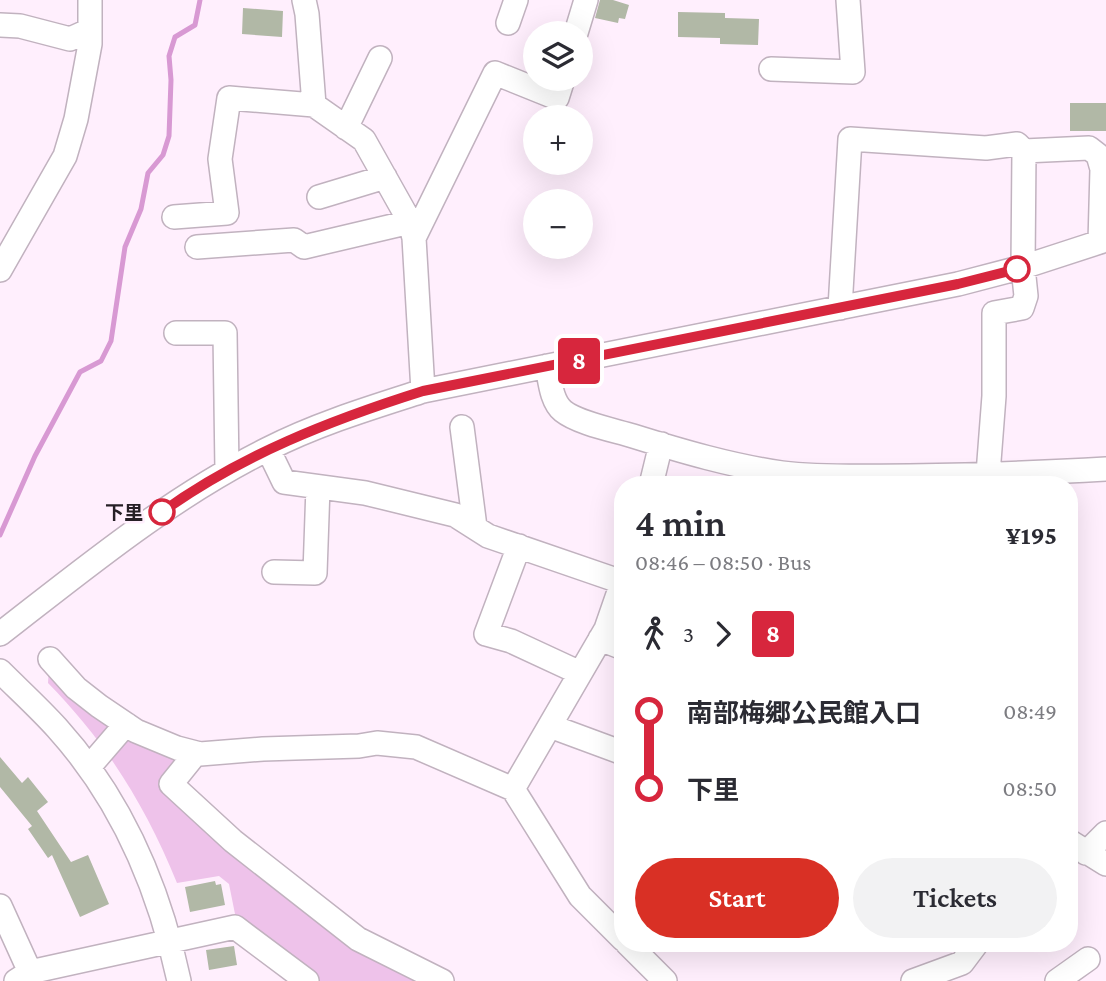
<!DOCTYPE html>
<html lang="en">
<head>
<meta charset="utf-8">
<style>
	:root { --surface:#fff; --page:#f2f2f3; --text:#2b2b33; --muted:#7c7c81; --accent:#d93025 }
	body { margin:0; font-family:"Crimson Pro","Noto Sans JP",serif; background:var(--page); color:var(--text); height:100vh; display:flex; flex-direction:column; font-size:26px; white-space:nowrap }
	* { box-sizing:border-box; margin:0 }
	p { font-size:23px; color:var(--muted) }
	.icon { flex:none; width:38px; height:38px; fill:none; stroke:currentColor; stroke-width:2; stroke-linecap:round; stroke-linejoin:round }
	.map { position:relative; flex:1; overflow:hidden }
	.side { position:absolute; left:614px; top:476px; width:464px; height:476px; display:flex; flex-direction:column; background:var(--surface); border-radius:28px; box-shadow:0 7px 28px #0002 }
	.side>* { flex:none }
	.badge { padding:0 14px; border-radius:5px; font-size:24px; line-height:46px }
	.fabs { position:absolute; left:523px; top:21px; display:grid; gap:14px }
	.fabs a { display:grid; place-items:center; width:70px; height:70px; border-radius:50%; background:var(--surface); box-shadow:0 7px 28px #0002; font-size:35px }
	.map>.badge { position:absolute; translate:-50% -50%; box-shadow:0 0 0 4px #fff }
	.legs { display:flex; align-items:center; gap:10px; height:77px; padding:0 21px; font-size:23px }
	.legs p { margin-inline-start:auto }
	.headline { display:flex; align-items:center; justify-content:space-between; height:119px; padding:0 21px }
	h1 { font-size:38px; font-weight:600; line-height:52px }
	.button { display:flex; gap:14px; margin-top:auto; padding:14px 21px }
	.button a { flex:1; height:80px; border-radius:42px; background:var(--accent); color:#fff; font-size:28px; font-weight:600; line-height:80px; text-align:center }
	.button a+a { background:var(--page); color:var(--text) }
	ul { padding:0 21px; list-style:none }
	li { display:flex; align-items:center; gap:24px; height:77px; font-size:26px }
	li i { display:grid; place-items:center; width:10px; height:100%; margin:0 9px; background:currentColor }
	li i::after { content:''; width:18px; height:18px; margin:-9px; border:5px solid; border-radius:50%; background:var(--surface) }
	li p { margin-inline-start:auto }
	li:first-child i { background:linear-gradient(#0000 50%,currentColor 0) }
	li:last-child i { background:linear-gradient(currentColor 50%,#0000 0) }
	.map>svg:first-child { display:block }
	.green { fill:#eec2ea }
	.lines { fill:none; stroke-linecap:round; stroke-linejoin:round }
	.stream { stroke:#d899d3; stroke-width:5 }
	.building { fill:#b1b8a6 }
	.minor-casing { stroke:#c1b2bf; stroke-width:26 }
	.minor { stroke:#fff; stroke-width:23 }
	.line-1-casing { stroke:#fff; stroke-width:16 }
	.line-1 { stroke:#d7263d; stroke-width:10 }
	.stop-1-dot { fill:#fff; stroke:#d7263d; stroke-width:3.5 }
	.labels { text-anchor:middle; stroke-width:5; stroke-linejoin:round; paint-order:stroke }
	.stop-label { font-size:19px; font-weight:bold; fill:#262026; stroke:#ffeffd; text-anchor:end }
</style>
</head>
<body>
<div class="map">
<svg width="1106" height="981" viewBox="0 0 1106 981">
	<rect width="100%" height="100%" fill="#ffeffd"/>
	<path class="green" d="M 49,667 L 181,753 L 165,783 L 431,981 L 320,981 L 236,919 L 229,884 L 219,876 L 177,883 C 146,807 107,743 48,683 Z"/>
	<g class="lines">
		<path class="stream" d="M 0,535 L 35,456 L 80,372 L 101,361 L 111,341 L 125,247 L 141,209 L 148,173 L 163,155 L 169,136 L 171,80 L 169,56 L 175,37 L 195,25 L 200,0"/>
	</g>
	<path class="building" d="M 600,0 L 613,0 L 629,5 L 625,19 L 619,18 L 618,23 L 595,18 Z
		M 243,8 L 283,11 L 282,37 L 242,34 Z
		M 678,12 L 725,13 L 725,18 L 759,19 L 758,45 L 720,44 L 720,38 L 678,37 Z
		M 1070,103 L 1106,103 L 1106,131 L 1070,131 Z
		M 0,757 L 22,783 L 28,777 L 48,802 L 37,811 L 71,862 L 88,855 L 109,904 L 80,917 L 52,855 L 48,858 L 28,829 L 32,826 L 0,787 Z
		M 215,881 L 216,885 L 221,884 L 225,905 L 190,912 L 185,887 Z
		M 234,946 L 237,965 L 209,970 L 206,950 Z"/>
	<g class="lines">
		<defs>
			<path id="minor" d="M 304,0 L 307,14 L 314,105 L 364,140 L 410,222 L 414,238
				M 508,23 L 516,0
				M 0,25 L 20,26 L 70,39 L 90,30
				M 576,33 L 586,0
				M 771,69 L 853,72 L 848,0
				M 346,128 L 380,58
				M 1024,151 L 1089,148 L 1098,155 L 1102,169 L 1100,242
				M 319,197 L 385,177
				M 174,217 L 227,213 L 220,159 L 229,98 L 314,105
				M 197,247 L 294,240 L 304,247 L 410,222
				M 0,270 L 65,156 L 76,119 L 90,44 L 90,0
				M 840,308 L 850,139 L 986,148 L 1017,144 L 1024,151 L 1023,267 L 1026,296 L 1022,308 L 994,313 L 994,396 L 988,474
				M 176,333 L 225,333 L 227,471
				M 547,366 C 550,380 551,401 563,411 C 578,423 613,430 633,436 C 681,451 732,466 782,473 C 824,478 867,476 909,476 C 975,475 1040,473 1106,469
				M 423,391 L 414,238 L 495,73 L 557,98 L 563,79
				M 462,427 L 475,527
				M 268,449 L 284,482 L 365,493 L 455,515 L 488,536 L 622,582
				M 651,485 L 661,444
				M 519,546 L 486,634 L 511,641 L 580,673
				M 274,572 L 315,573 L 318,487
				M 0,634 C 85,568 171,497 268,449 C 317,424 370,408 423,391 L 958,284 L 1023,267 L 1106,240
				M 600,639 L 623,648
				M 50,659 L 76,688 L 99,706 L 136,731 L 177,748 L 200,754 L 263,749 L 359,746 L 377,743 L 416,747 L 513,789 L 580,896 L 623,939
				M 0,671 C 19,690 39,708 57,728 C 122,800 159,887 179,981
				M 550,726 L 623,753
				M 196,753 L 171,784 L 233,841 L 358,939 L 442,981
				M 89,767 L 126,724
				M 513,789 L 606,629 L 623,580
				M 1069,841 L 1106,864
				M 1086,853 L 1106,833
				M 0,906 L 30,972 L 32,981
				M 627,943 L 665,981
				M 16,981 L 30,972 L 235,927 L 307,981
				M 913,981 L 962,963 L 977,943
				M 1057,981 L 1088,959"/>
		</defs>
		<use href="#minor" class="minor-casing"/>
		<use href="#minor" class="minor"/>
	</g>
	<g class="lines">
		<defs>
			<path id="line-1" d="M 162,512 C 241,455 331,420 423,391 L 958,284 L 1017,269"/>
		</defs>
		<use href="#line-1" class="line-1-casing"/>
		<use href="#line-1" class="line-1"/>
	</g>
	<g class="stop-1-dot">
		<circle cx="1017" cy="269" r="12"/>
		<circle cx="162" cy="512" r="12"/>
	</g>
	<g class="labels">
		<g class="stop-label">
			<text x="143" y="519">下里</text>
		</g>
	</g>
</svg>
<div class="fabs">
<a><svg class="icon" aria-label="layers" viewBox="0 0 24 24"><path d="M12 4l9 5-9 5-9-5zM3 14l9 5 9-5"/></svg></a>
<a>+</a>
<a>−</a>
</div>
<b class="badge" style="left:579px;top:361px;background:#d7263d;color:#fff">8</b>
<section class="side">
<div class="headline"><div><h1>4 min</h1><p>08:46 – 08:50 · Bus</p></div><b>¥195</b></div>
<div class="legs"><svg class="icon" aria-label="walk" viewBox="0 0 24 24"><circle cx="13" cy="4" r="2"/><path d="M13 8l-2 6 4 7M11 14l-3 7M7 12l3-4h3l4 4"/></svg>3<svg class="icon" aria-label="forward" viewBox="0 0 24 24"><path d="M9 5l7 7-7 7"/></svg><b class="badge" style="background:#d7263d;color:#fff">8</b></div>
<ul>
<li><i style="color:#d7263d"></i><b>南部梅郷公民館入口</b><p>08:49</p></li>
<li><i style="color:#d7263d"></i><b>下里</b><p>08:50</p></li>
</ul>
<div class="button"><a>Start</a><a>Tickets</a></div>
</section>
</div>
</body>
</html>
